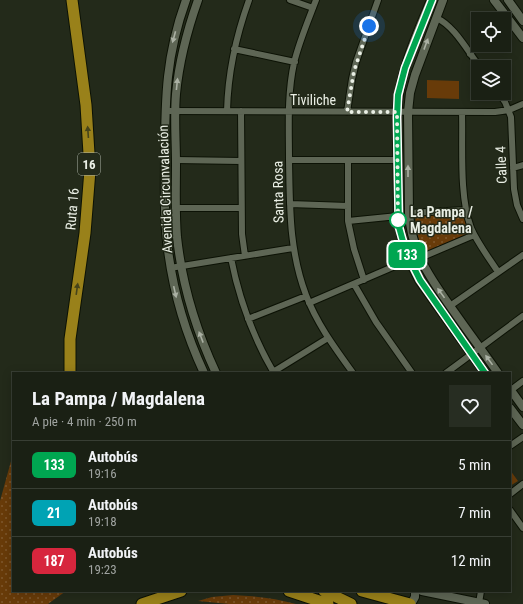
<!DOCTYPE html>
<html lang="es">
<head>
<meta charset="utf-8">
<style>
	:root { --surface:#1a2014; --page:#272d22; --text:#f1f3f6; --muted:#9fa3a0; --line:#383e34 }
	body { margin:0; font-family:"Roboto Condensed",sans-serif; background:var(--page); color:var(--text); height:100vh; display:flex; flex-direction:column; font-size:15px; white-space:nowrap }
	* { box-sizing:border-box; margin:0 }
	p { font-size:13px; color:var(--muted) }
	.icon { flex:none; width:22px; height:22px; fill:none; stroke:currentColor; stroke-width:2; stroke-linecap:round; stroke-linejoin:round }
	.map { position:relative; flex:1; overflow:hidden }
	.panel { position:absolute; left:12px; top:372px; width:499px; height:220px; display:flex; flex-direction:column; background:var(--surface); border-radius:0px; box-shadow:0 2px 10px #0003,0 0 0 1px var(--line) }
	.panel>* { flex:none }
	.badge { padding:0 8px; border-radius:6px; font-size:14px; line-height:26px }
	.fabs { position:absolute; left:471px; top:12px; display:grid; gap:8px }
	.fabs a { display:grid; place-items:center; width:40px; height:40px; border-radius:0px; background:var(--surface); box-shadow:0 2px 10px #0003,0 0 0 1px var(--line); font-size:20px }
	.you { position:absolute; width:20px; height:20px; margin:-10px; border:3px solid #fff; border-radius:50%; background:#1a73e8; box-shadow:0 0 0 6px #1a73e833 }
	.map>.badge { position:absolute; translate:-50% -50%; box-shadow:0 0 0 2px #fff }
	.round { display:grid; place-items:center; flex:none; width:42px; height:42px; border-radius:0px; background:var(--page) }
	.headline { display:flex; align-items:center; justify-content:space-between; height:68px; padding:0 20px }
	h1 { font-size:19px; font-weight:700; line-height:30px }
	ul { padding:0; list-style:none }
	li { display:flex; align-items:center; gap:12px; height:48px; padding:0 20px; border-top:1px solid var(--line) }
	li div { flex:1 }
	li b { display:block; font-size:15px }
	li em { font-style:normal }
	li .badge { min-width:44px; font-weight:700; text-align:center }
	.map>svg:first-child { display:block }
	.green { fill:url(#green-dots) }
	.pitch { fill:#683b09 }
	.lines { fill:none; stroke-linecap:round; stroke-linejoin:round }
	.minor-casing { stroke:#0c1205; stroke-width:8 }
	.tertiary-casing { stroke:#0c1205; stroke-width:10 }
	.motorway-casing { stroke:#0c1205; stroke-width:13 }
	.minor { stroke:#5e6655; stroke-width:6 }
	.tertiary { stroke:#5e6655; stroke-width:8 }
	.motorway { stroke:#99811a; stroke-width:11 }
	.oneway { fill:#abb1a4 }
	.oneway2 { fill:#46441a }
	.line-casing { stroke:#fff; stroke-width:9 }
	.line { stroke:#00a651; stroke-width:6 }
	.walk { stroke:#eaefe5; stroke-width:4; stroke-dasharray:0 7.2 }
	.stop-dot { fill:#fff; stroke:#00a651; stroke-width:2 }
	.labels { text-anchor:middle; stroke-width:3; stroke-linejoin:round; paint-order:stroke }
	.shield { fill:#232a1a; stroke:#aeb4a8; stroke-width:1 }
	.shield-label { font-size:13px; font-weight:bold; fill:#eaefe5 }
	.street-label { font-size:14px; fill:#eaefe5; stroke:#232a1a }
	.stop-label { font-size:14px; font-weight:bold; fill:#eaefe5; stroke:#232a1a; text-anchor:start }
</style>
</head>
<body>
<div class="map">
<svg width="523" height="604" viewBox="0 0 523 604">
	<defs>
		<pattern id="green-dots" width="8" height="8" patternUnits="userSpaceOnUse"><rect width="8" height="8" fill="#683b09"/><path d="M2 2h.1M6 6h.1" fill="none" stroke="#7e582d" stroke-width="1.8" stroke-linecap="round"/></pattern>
	</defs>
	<rect width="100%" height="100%" fill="#232a1a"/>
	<path class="green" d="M 462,213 L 466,217 L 471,232 L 470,234 L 423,254 L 418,236 L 415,216 Z
		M 13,454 L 13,591 L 66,591 L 48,604 L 0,604 L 0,501 Z
		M 233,595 C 255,596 275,598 296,604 L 229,604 L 198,601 L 212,597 Z"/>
	<path class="pitch" d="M 427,80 L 459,81 L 459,99 L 427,98 Z
		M 510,470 L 518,481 L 510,486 Z"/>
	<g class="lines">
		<defs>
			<path id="minor" d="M 290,0 L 313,8
				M 316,0 C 308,21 299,42 294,63 C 287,95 289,128 289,160 C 290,207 289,250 306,295 C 317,324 335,348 353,373
				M 436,18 C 454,25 468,52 480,67
				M 496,19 L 503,13
				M 234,49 L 295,62
				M 470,54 L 478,43
				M 499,93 L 505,102 L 511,117 L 514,189 L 517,205 L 523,219
				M 165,111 L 495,112 L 509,110 L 523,104
				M 227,111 C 228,72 236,36 249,0
				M 241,111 L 242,234 L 245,256
				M 347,112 L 352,79 L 356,62 L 378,0
				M 462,112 C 463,147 459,196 471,228 C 478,244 489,258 498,272
				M 176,160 L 241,161
				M 289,160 L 397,160
				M 348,160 L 348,221 L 354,249 L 364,280
				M 513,168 L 523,165
				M 290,204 L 348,206
				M 176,208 L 241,208
				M 409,213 L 466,210
				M 348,221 L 398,216
				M 231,258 C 239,299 253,337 274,373
				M 420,258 L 474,235
				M 170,268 L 293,248
				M 354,284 L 376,322 L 412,373
				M 309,303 L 409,260
				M 450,306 L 523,255
				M 248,319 L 306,296
				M 273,372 L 328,338
				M 446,373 L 523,316
				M 511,390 L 523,381
				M 510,446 L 523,437
				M 510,494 L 523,484
				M 510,510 L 523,528
				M 479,603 L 481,591"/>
			<path id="tertiary" d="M 186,0 C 166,55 165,98 165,155 C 165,180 164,205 166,231 C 170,281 183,328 204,373
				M 198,0 C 187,31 179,62 176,94 C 174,117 176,141 176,164 C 176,188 175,213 177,237 C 182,284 196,330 216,373
				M 431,0 C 416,36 399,73 397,112 L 398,216 L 403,245 L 409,260 L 419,280 L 485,373
				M 443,0 L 415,75 L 410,93 L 408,112 L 409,213 C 411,253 433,282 455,313 C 469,333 484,353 498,373
				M 494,0 L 523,38
				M 508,0 L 523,21
				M 510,389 L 523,407
				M 510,408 L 523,425
				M 422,591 L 485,604
				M 411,604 L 415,597 L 415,591"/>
			<path id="motorway" d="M 70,373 L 70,339 L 85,233 L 90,170 L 86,105 L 72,0
				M 289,591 L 328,604
				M 324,591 L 351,604
				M 362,591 L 410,604
				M 142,604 L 181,591"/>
		</defs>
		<use href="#minor" class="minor-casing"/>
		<use href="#tertiary" class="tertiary-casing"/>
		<use href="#motorway" class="motorway-casing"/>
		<use href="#minor" class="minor"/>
		<use href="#tertiary" class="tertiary"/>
		<use href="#motorway" class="motorway"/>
	</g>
	<defs><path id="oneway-solid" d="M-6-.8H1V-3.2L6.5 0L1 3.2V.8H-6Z"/></defs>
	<g class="oneway">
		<use href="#oneway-solid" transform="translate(174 37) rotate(105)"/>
		<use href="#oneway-solid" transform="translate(426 44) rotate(-70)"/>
		<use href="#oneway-solid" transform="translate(177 84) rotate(-84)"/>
		<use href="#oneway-solid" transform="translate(408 171) rotate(-90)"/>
		<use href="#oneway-solid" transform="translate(175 292) rotate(77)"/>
		<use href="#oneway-solid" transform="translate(441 293) rotate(-126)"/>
		<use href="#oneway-solid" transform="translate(201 337) rotate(-111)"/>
		<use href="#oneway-solid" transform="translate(489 360) rotate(-126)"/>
	</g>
	<g class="oneway2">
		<use href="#oneway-solid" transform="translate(88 132) rotate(-94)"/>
		<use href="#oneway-solid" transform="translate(77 289) rotate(-82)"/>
	</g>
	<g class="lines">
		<defs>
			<path id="line" d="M 432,0 L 405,68 L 398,95 L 397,117 L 399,227 L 406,252 L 420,280 L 485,373"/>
		</defs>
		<use href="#line" class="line-casing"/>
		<use href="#line" class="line"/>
		<path class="walk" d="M 369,26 L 354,71 L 347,112 L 397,112 L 398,220"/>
	</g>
	<circle class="stop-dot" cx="398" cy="220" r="8"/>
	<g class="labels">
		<rect class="shield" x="78" y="153" width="22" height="22" rx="3"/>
		<g class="shield-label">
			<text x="89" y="169">16</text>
		</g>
		<g class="street-label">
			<text x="313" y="105">Tiviliche</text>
			<text transform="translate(501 165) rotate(-92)" y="5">Calle 4</text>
			<text transform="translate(165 189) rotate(-92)" y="5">Avenida Circunvalación</text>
			<text transform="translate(278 192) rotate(-91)" y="5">Santa Rosa</text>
			<text transform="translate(72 209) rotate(-85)" y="5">Ruta 16</text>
		</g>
		<g class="stop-label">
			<text x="410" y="217">La Pampa /<tspan x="410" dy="16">Magdalena</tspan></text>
		</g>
	</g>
</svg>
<div class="fabs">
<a><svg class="icon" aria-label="locate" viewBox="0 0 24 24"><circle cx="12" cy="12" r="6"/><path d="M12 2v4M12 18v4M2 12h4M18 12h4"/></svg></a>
<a><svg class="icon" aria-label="layers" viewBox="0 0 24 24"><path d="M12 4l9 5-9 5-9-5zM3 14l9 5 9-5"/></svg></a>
</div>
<div class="you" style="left:369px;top:26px"></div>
<b class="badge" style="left:407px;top:255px;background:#00a651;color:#fff">133</b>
<section class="panel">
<div class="headline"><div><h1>La Pampa / Magdalena</h1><p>A pie · 4 min · 250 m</p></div><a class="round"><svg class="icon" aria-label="heart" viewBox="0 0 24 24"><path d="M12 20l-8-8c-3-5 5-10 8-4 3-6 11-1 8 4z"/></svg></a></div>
<ul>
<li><span class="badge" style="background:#00a651;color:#fff">133</span><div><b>Autobús</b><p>19:16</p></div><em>5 min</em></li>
<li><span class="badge" style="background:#00a3b4;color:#fff">21</span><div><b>Autobús</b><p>19:18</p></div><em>7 min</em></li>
<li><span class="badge" style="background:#d7263d;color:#fff">187</span><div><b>Autobús</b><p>19:23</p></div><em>12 min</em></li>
</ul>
</section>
</div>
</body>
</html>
